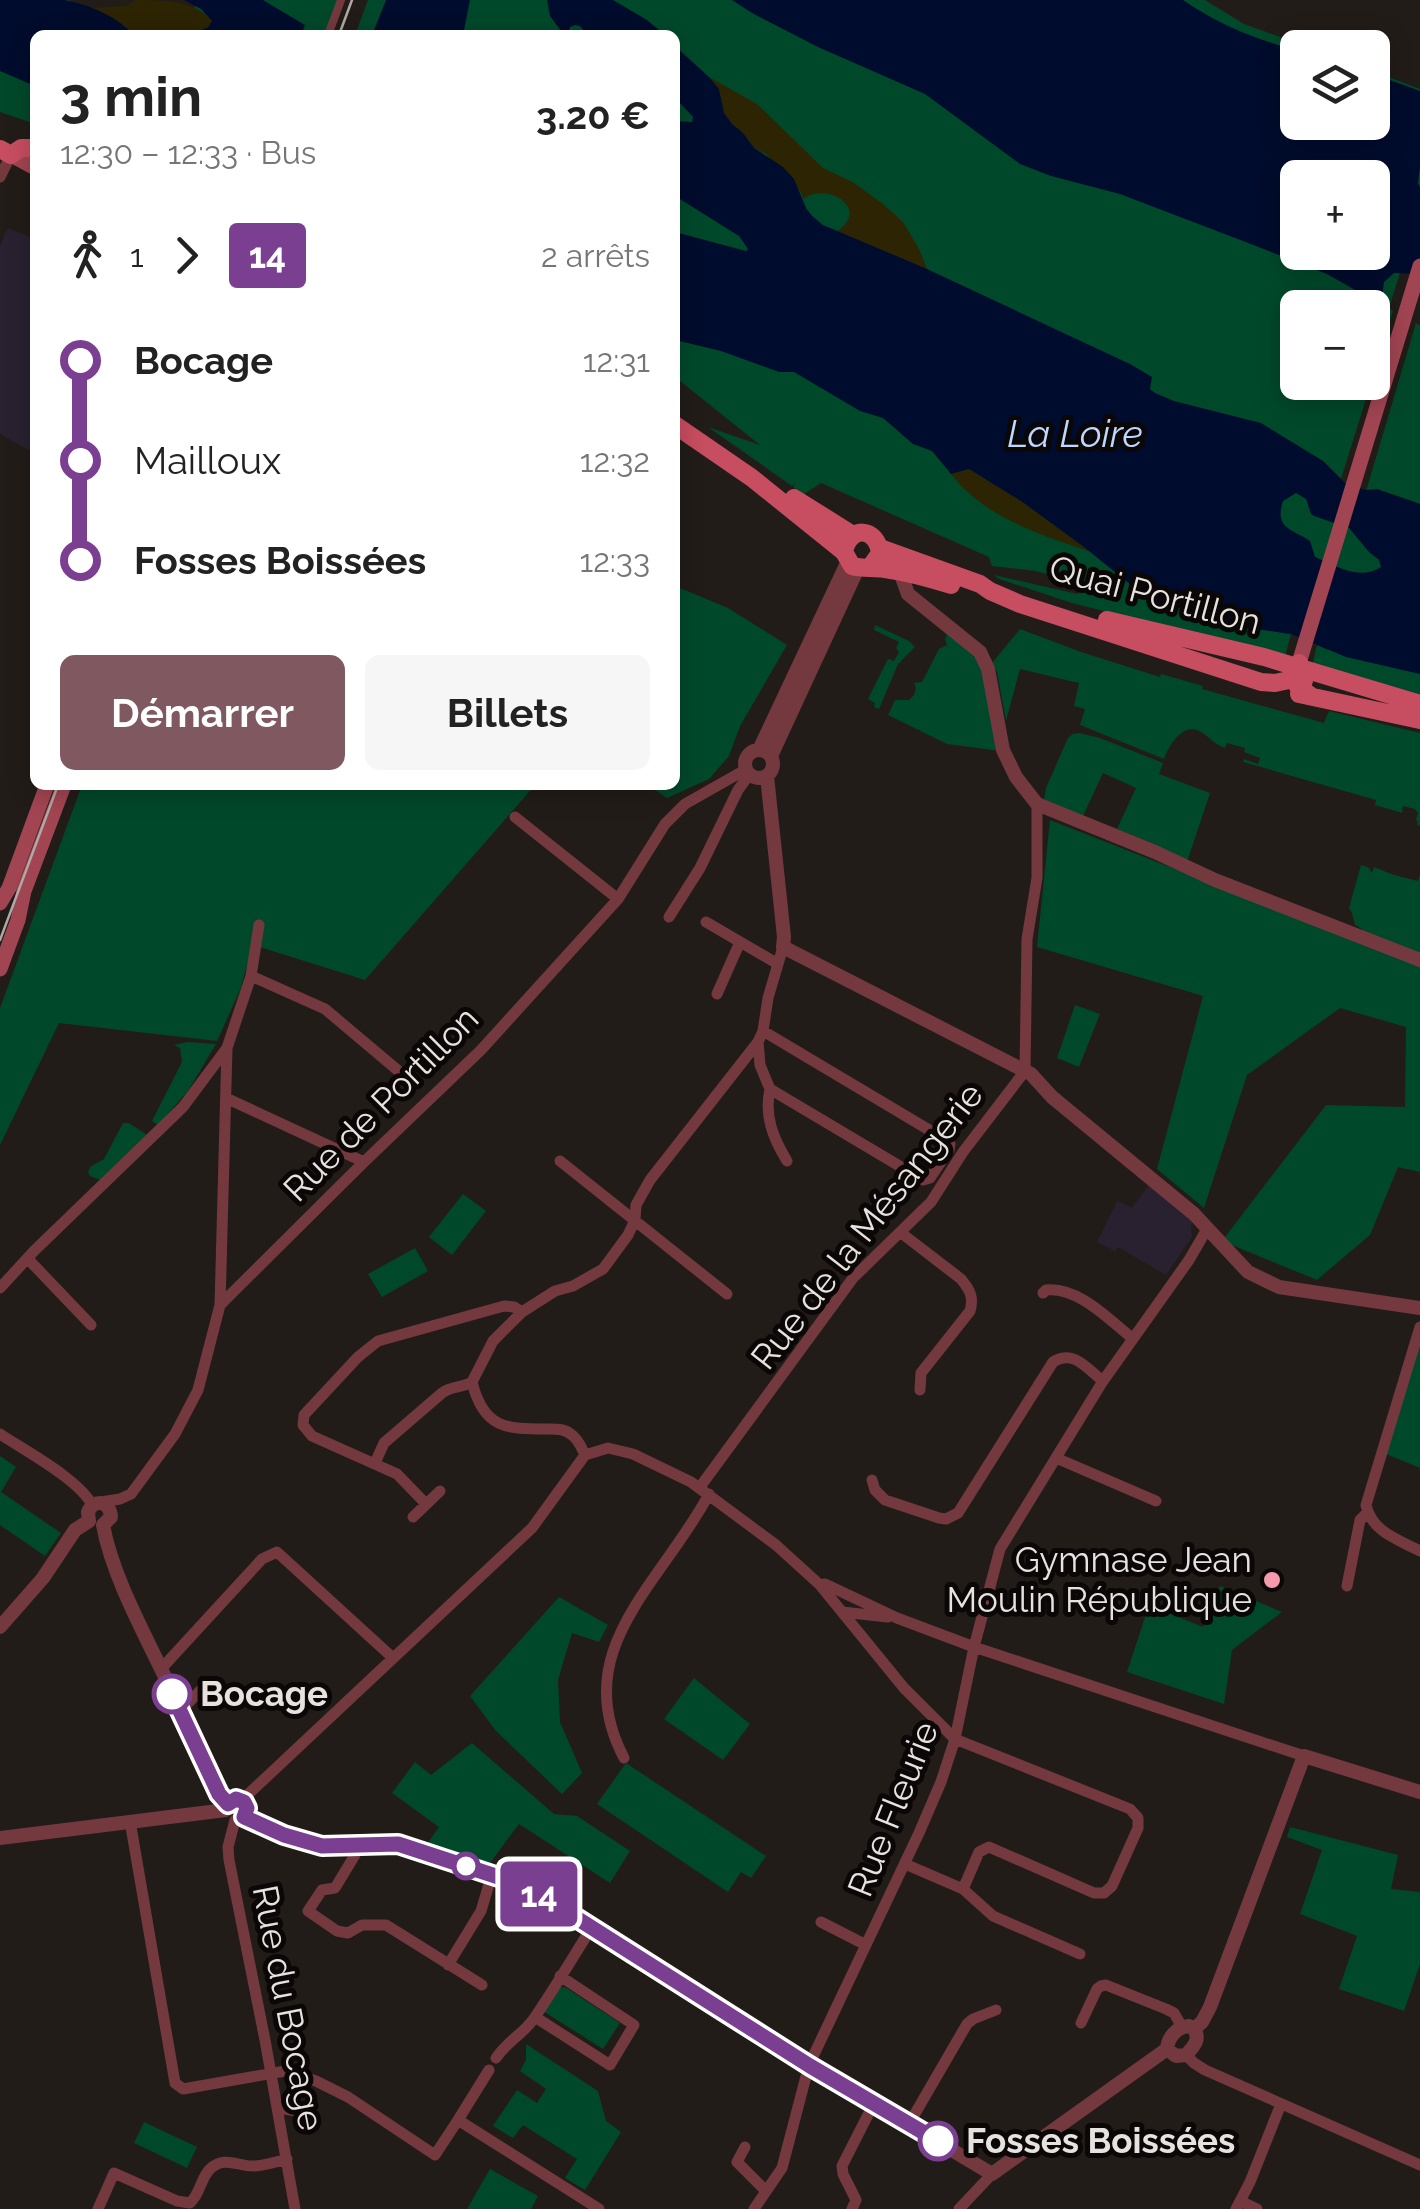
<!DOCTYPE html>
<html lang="fr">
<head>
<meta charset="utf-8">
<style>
	:root { --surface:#fff; --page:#f6f6f6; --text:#222; --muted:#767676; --accent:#805860 }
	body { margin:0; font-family:Raleway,sans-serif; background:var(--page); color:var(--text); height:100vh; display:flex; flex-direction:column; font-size:38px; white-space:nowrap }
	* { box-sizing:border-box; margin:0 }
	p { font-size:32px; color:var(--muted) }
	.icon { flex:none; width:55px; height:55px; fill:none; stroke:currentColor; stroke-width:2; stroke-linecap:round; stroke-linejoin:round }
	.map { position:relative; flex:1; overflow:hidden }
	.side { position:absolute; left:30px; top:30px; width:650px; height:760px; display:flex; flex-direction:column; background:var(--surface); border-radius:15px; box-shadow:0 5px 25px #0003 }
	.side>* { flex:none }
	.badge { padding:0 20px; border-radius:8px; font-size:35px; line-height:65px }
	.buttons { position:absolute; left:1280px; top:30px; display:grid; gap:20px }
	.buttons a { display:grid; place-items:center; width:110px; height:110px; border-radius:15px; background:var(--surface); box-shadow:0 5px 25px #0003; font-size:50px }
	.map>.badge { position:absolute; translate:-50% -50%; box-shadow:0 0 0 5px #fff }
	.legs { display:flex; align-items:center; gap:15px; height:110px; padding:0 30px; font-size:32px }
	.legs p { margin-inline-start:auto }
	.headline { display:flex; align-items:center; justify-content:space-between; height:170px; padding:0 30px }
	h1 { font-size:55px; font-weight:700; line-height:75px }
	.cta { display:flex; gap:20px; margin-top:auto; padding:20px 30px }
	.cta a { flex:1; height:115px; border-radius:15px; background:var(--accent); color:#fff; font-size:40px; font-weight:700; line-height:115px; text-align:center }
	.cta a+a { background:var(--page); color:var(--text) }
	ul { padding:0 30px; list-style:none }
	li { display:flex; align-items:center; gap:35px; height:100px; font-size:38px }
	li i { display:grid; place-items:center; width:15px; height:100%; margin:0 12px; background:currentColor }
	li i::after { content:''; width:25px; height:25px; margin:-12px; border:8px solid; border-radius:50%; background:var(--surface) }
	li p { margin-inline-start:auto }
	li:first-child i { background:linear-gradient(#0000 50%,currentColor 0) }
	li:last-child i { background:linear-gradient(currentColor 50%,#0000 0) }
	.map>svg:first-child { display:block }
	.education { fill:#29212f }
	.green { fill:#00482a; fill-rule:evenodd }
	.sand { fill:#2c2403 }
	.water { fill:#000c2d; fill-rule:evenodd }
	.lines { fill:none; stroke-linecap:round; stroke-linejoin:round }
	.pedestrian { stroke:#73393f; stroke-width:8 }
	.minor { stroke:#73393f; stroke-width:11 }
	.tertiary { stroke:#73393f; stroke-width:14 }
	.secondary { stroke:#a24552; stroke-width:15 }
	.primary { stroke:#c74d60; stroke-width:18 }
	.tram { stroke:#ada9a5; stroke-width:2.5 }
	.primary-bridge { stroke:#c74d60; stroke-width:18 }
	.line-1-casing { stroke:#fff; stroke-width:22 }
	.line-1 { stroke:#7a3f91; stroke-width:15 }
	.poi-dot { fill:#f39aac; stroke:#0a0706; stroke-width:4 }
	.stop-1-dot { fill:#fff; stroke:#7a3f91; stroke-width:5 }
	.labels { text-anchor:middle; stroke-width:10; stroke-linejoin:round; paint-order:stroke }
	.street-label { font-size:35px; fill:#e6e2df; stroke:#0a0706 }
	.poi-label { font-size:35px; fill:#e6e2df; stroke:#0a0706; text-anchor:end }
	.stop-label { font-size:35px; font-weight:bold; fill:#e6e2df; stroke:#0a0706; text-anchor:start }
	.water-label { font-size:38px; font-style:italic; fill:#bdd7fe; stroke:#0a0706 }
</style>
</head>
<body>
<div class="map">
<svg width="1420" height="2209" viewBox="0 0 1420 2209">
	<rect width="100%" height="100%" fill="#221c18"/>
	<path class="education" d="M 8,228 L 35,239 L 35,454 L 0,434 L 0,246 Z
		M 1150,1183 L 1194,1219 L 1191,1225 L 1192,1237 L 1166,1275 L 1118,1247 L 1115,1251 L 1097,1242 L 1117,1201 L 1132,1208 Z"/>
	<path class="green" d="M 0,0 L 69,0 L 129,27 L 141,35 L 35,35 L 35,124 L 0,112 Z
		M 198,0 L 345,0 L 331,35 L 182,35 Z
		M 368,0 L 1205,0 L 1244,24 L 1308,47 L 1298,48 L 1298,122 L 1372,122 L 1373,71 L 1420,89 L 1420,209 L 1389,308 L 1393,311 L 1373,377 L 1372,308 L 1298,308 L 1298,382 L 1371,383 L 1341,479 L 1323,461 L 1339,523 L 1349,528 L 1366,491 L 1416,323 L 1420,326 L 1420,504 L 1377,489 L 1420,506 L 1420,698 L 1312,666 L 1317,645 L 1328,650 L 1315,557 L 1312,553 L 1283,633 L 1291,634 L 1285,657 L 1072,603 L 999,579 L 994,575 L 1077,594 L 1084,591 L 1077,581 L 1035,571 L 992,566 L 989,557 L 821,483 L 804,494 L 793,487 L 796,482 L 792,486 L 708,427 L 760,445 L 675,377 L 675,35 L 355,35 ZM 1298,178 L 1372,178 L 1372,252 L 1298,252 Z
		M 675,586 L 728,608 L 787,645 L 740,726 L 729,756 L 709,779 L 667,798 L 648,785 L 675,785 Z
		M 875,625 L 909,641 L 915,647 L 898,664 L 879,709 L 874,707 L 875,703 L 868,699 L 888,659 L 894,661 L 899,652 L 896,648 L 899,642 L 874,630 Z
		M 949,629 L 991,669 L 1000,751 L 947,744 L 888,715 L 895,700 L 909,700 L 914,695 L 916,688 L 914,683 L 922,682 L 939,649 L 947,645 L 945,639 Z
		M 1020,629 L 1081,652 L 1160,677 L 1161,674 L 1203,686 L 1202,689 L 1324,723 L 1329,711 L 1420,733 L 1420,826 L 1417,825 L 1418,822 L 1416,820 L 1418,813 L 1415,809 L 1403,806 L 1402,813 L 1375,805 L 1376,800 L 1243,762 L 1244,759 L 1258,764 L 1260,758 L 1244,752 L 1245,748 L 1227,743 L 1225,748 C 1213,744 1209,736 1199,731 C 1182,723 1169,746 1164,759 L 1080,725 L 1085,709 L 1074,706 L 1079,683 L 1020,669 L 1006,721 L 997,672 L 992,663 Z
		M 1079,733 L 1100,738 L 1163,763 L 1159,774 L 1210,793 L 1187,862 L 1149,842 L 1117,829 L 1136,788 L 1103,773 L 1083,816 L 1044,800 L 1046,788 L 1068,738 L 1073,734 Z
		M 82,785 L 535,785 L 365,980 L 253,945 L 240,990 L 217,1041 L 59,1023 L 0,1145 L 0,1008 Z
		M 1050,820 L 1420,965 L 1420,1172 L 1398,1167 L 1370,1235 L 1317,1280 L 1222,1241 L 1326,1105 L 1405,1107 L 1406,1027 L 1340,1008 L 1247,1075 L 1204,1208 L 1157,1169 L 1203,996 L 1037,947 Z
		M 1361,865 L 1368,867 L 1372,873 L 1374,867 L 1394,875 L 1418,881 L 1420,875 L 1420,954 L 1361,933 L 1362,929 L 1355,925 L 1352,913 L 1349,908 Z
		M 1075,1005 L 1100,1014 L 1079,1067 L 1057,1058 Z
		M 188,1042 L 216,1044 L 188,1091 L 158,1125 L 152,1121 L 182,1062 L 180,1048 L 174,1045 Z
		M 123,1123 L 129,1123 L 147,1135 L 100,1180 L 90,1176 L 88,1172 L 90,1167 L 104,1159 Z
		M 463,1194 L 486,1211 L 452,1255 L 429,1237 Z
		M 415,1248 L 428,1271 L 382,1297 L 368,1274 Z
		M 1420,1340 L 1420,1468 L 1386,1454 Z
		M 0,1456 L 16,1467 L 1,1492 L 61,1533 L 45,1556 L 0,1525 Z
		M 1220,1586 L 1282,1612 L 1232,1650 L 1224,1704 L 1127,1672 L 1149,1605 L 1203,1627 Z
		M 559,1597 L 608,1625 L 599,1642 L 572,1633 L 558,1680 L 560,1722 L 582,1773 L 562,1794 L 496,1731 L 470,1696 Z
		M 694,1678 L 750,1724 L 723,1760 L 664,1719 Z
		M 472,1743 L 554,1814 L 577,1816 L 630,1851 L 610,1883 L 519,1824 L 490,1863 L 427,1844 L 439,1827 L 392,1793 L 415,1762 L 431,1775 Z
		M 626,1763 L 766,1856 L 751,1878 L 741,1872 L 728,1892 L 597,1804 Z
		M 1290,1827 L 1398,1855 L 1391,1889 L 1420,1892 L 1420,1964 L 1404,2011 L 1339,1989 L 1357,1936 L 1300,1914 L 1322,1850 L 1287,1837 Z
		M 565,1987 L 620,2023 L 603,2049 L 543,2011 L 558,1988 Z
		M 526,2044 L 598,2091 L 606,2121 L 621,2132 L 585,2190 L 565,2178 L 577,2159 L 523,2125 L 513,2138 L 493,2126 L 517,2090 L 537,2103 L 546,2089 L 520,2071 L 526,2060 Z
		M 144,2122 L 197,2147 L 187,2168 L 134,2143 Z
		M 490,2169 L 538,2196 L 531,2209 L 467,2209 Z"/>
	<path class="sand" d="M 136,0 C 165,0 193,0 212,21 C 197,44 159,35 134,35 L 124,25 L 89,8 L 126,6 Z
		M 709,77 L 757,104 L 823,168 L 854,183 L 883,204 L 903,222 L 919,249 L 927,269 L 836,232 C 872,209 828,181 803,199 L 801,192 L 766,154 L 754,148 L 743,133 L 732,124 L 724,113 L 719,89 Z
		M 969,469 L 1021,501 L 1091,552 C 1041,535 985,518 951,474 Z"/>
	<path class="water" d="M 0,0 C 20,0 44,0 64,0 C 88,4 118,17 134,35 L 35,35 L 35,86 L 0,71 Z
		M 184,0 L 263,0 L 305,25 L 301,35 L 192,35 L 208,27 L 212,21 L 201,9 Z
		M 386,0 L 470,0 L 463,35 L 372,35 Z
		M 547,0 L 613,0 L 647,20 L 665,35 L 587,35 L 580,26 L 575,25 L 570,27 L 568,34 L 564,35 L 550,16 Z
		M 732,0 L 1183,0 C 1223,27 1252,37 1297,51 L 1298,122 L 1372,122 L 1373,74 L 1420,91 L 1420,167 L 1418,183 L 1420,187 L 1420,274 L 1394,273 L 1384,282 L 1382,297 L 1373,300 L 1327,274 L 1256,246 L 1120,194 L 1051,176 L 1020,164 L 925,94 L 818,47 L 752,13 ZM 1298,178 L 1372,178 L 1372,252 L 1298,252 Z
		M 675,46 L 709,77 L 719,89 L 724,113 L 732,124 L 743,133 L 754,148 L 783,167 L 794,179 L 806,208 L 812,216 L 823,225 L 927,269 L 1130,364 L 1152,377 L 1150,389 L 1155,393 L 1174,401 L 1261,423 L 1323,461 L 1345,483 L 1365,490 L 1377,489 L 1420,504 L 1420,674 L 1346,657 L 1291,634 L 1241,627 L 1160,602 L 1131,585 L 1084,547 L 1021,501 L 969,469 L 951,474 L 932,451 L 913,444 L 883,418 L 860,411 L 794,372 L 779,372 L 721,351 L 675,340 L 675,232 L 746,251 L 748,249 L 739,236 L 675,196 L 675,121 L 692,122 L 693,117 L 675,98 ZM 1296,493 L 1306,499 L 1311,514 L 1314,516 L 1349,528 L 1369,552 L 1379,560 L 1381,567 C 1359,581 1337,566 1315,557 L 1310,541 C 1292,529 1274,529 1283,501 Z"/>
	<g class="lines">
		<path class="pedestrian" d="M 328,35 L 341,0"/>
		<path class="minor" d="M 0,177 L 11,155
			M 515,817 L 618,899
			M 669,917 L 700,868 L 738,790 L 749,775
			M 706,922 L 778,964
			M 251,976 L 325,1009 L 414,1084
			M 717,994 L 740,942
			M 758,1042 L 760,1065 L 770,1089 L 923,1180 L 930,1178 L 949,1150 L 950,1144 L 946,1140 L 763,1031
			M 770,1089 C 764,1116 773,1138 787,1161
			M 226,1098 L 364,1162
			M 560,1161 L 727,1294
			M 900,1232 L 961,1279 C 970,1290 974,1297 970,1311 L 921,1373 L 920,1390
			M 28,1259 L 91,1325
			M 0,1288 L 34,1251 L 183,1107 L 227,1048 L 251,976 L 259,925
			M 1043,1293 L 1046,1290 C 1079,1287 1108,1319 1132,1338
			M 220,1305 L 227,1048
			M 1420,1327 L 1366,1505 C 1372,1532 1397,1539 1420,1551
			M 0,1434 C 24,1450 80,1480 92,1505
			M 585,1455 C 581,1447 579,1440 572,1435 C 565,1429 558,1429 550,1429 C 507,1429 484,1430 472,1382 L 493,1341 L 522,1312 L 555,1291 L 573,1286 L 603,1269 L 628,1235 L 635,1220 L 636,1205 L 650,1180 L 758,1042 L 763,1031 L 768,998 L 783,947
			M 1056,1458 L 1156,1501
			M 375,1463 L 384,1443 L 442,1393 C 451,1386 462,1388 472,1382
			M 872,1480 L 875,1490 L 885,1500 L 939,1518 L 946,1519 L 958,1513 L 1053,1362 C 1074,1349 1087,1369 1103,1381
			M 700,1487 L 853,1278 L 931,1202 L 963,1152 L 1025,1071 L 1027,939 L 1037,878 L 1037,804
			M 101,1502 L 120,1499 L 131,1494 L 175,1434 L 198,1390 L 220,1305 L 364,1162 L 481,1050 L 618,899 L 665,824 L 685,804 L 745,770
			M 426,1504 L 397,1474 L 312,1436 L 303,1425 L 304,1415 L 358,1357 L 378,1341 L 504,1306 L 514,1307 L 522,1312
			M 413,1517 L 440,1491
			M 820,1585 L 825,1584 L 897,1618 L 974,1647 L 1304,1756
			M 1347,1586 L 1360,1520 L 1367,1513
			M 842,1612 L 888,1617
			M 161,1669 L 262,1559 L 277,1552 L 393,1658
			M 180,1711 L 208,1683
			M 624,1758 C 567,1650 662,1583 709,1494
			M 242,1800 L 532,1528 L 585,1455 L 608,1448 L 633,1454 L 691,1482 L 776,1545 L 820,1585 L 904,1688 L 955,1739 L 1130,1809 L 1138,1818 L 1138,1828 L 1112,1886 L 1104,1893 L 1094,1893 L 989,1847 L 979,1852 L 963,1889
			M 235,1820 L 228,1847 L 229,1860 L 265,2040 L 295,2209
			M 130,1821 L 175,2083 L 183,2089 L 285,2071 L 316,2081 L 348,2097 L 435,2155 L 458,2120 L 599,2209
			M 354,1846 L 355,1855 L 335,1888 L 322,1890 L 308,1911 L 337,1931 L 348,1933 L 362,1925 L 386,1925 L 482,1985
			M 905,1864 L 963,1889 L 993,1916 L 1080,1954
			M 821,1922 L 866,1945
			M 448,1965 L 481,1911 L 492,1874
			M 535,2017 L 610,2065 L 634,2025 L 560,1976
			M 1081,2023 L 1097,1989 L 1101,1986 L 1106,1985 L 1166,2009 L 1174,2013 L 1182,2027
			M 1186,2055 L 1194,2063 L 1205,2070 L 1420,2165
			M 496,2058 C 509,2039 523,2035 535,2017 C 555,1988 573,1957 592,1927
			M 278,2108 L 303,2112 L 313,2117
			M 458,2120 L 489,2070
			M 909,2124 L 967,2024 L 973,2019 L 996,2010
			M 745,2147 L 737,2162 L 766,2191
			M 1240,2201 L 1257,2209
			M 98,2209 L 114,2173 L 177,2201 L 190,2203 C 201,2193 200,2179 210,2169 C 225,2155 238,2167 255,2166 C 266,2165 276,2162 287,2159
			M 754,2209 L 782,2168 L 809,2065 L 919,1833 L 941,1782 L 955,1739 L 974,1647 L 1000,1549 L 1103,1381 L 1189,1260 L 1207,1229
			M 852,2209 L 856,2200 L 843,2174 L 842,2166 L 874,2103
			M 959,2209 L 992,2174
			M 1236,2209 L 1250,2182 L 1281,2104"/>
		<path class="tertiary" d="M 900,572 L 908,594 L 980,652 L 988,669 L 1003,750 L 1016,777 L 1037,804 L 1155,852 L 1215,880 L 1420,960
			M745 764a14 14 0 1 1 28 0a14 14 0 1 1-28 0Z
			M 759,750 L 848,561
			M 771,756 L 858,568
			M 767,776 L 784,937 L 783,947 L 1031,1074 L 1052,1097 L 1194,1214 L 1248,1272 L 1279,1287 L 1420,1308
			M 89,1521 L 88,1512 C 94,1498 110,1501 111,1517 L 103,1525
			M 103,1525 C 113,1580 149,1641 172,1692 C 183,1717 210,1788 228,1803
			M 0,1627 L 43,1578 L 75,1530 L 89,1521
			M 228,1803 L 236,1799 L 244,1802 L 247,1808 L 244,1817
			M 244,1817 L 284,1835 L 322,1846 L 398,1844 L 527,1886 L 809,2065 L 992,2174 L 1167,2049
			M 0,1838 L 226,1810
			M 1194,2029 L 1202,2022 L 1210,2007 L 1304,1756 L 1420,1792
			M 1167,2049 L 1176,2056 L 1186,2055 C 1193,2047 1201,2040 1194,2029
			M 1167,2049 C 1168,2037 1177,2027 1189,2026 L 1194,2029"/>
		<path class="secondary" d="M 11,155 L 35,168
			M 1299,663 L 1420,266
			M 0,903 L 9,888 L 47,785
			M 0,969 L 18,920 L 24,891 L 64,785"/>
		<path class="primary" d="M 0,149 L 11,155 L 21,148 L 35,148
			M 675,425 L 752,478 L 844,552
			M 794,498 L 853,535
			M 880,548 L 980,584 L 990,591 L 1020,604 L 1261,682 L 1275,683 L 1289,680 L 1295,676 L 1298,687 L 1311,696
			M 871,566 L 880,553 C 877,527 849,525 844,552 L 852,566 C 863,569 873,567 885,569 C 907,572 929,578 951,585
			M 1107,620 L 1264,657 L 1420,704
			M 1299,694 L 1420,720"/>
		<path class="tram" d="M 339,35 L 352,0
			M 0,940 L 58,785"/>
		<path class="primary-bridge" d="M 1299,663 L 1304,681"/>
	</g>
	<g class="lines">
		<defs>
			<path id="line-1" d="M 172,1694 L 219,1794 L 228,1804 L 236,1799 L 244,1802 L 247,1808 L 244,1817 L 284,1835 L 322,1846 L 398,1844 L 526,1886 L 810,2066 L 938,2141"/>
		</defs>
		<use href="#line-1" class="line-1-casing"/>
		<use href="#line-1" class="line-1"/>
	</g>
	<circle class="poi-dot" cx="1272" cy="1580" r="10"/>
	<g class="stop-1-dot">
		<circle cx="172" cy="1694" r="18"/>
		<circle cx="466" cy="1866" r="12"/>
		<circle cx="938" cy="2141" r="18"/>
	</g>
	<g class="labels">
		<g class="street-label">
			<text transform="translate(1155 595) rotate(15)" y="12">Quai Portillon</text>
			<text transform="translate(381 1104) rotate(-45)" y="12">Rue de Portillon</text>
			<text transform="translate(867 1226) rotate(-52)" y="12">Rue de la Mésangerie</text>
			<text transform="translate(893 1809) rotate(-68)" y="12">Rue Fleurie</text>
			<text transform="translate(288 2008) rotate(79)" y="12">Rue du Bocage</text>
		</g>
		<g class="poi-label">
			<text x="1252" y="1572">Gymnase Jean<tspan x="1252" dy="40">Moulin République</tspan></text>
		</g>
		<g class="stop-label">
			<text x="200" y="1706">Bocage</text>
			<text x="966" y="2153">Fosses Boissées</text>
		</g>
		<g class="water-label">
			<text x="1075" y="447">La Loire</text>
		</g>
	</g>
</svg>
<div class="buttons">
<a><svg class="icon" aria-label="layers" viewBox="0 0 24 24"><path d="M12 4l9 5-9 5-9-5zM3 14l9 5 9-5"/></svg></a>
<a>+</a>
<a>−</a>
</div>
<b class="badge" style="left:539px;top:1894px;background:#7a3f91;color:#fff">14</b>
<section class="side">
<div class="headline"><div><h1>3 min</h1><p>12:30 – 12:33 · Bus</p></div><b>3.20 €</b></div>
<div class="legs"><svg class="icon" aria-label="walk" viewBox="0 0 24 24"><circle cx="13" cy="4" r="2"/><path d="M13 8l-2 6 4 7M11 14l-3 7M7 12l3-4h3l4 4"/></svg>1<svg class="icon" aria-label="forward" viewBox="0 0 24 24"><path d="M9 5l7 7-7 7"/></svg><b class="badge" style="background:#7a3f91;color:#fff">14</b><p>2 arrêts</p></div>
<ul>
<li><i style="color:#7a3f91"></i><b>Bocage</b><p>12:31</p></li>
<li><i style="color:#7a3f91"></i><span>Mailloux</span><p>12:32</p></li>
<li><i style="color:#7a3f91"></i><b>Fosses Boissées</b><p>12:33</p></li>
</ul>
<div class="cta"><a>Démarrer</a><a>Billets</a></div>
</section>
</div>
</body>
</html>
